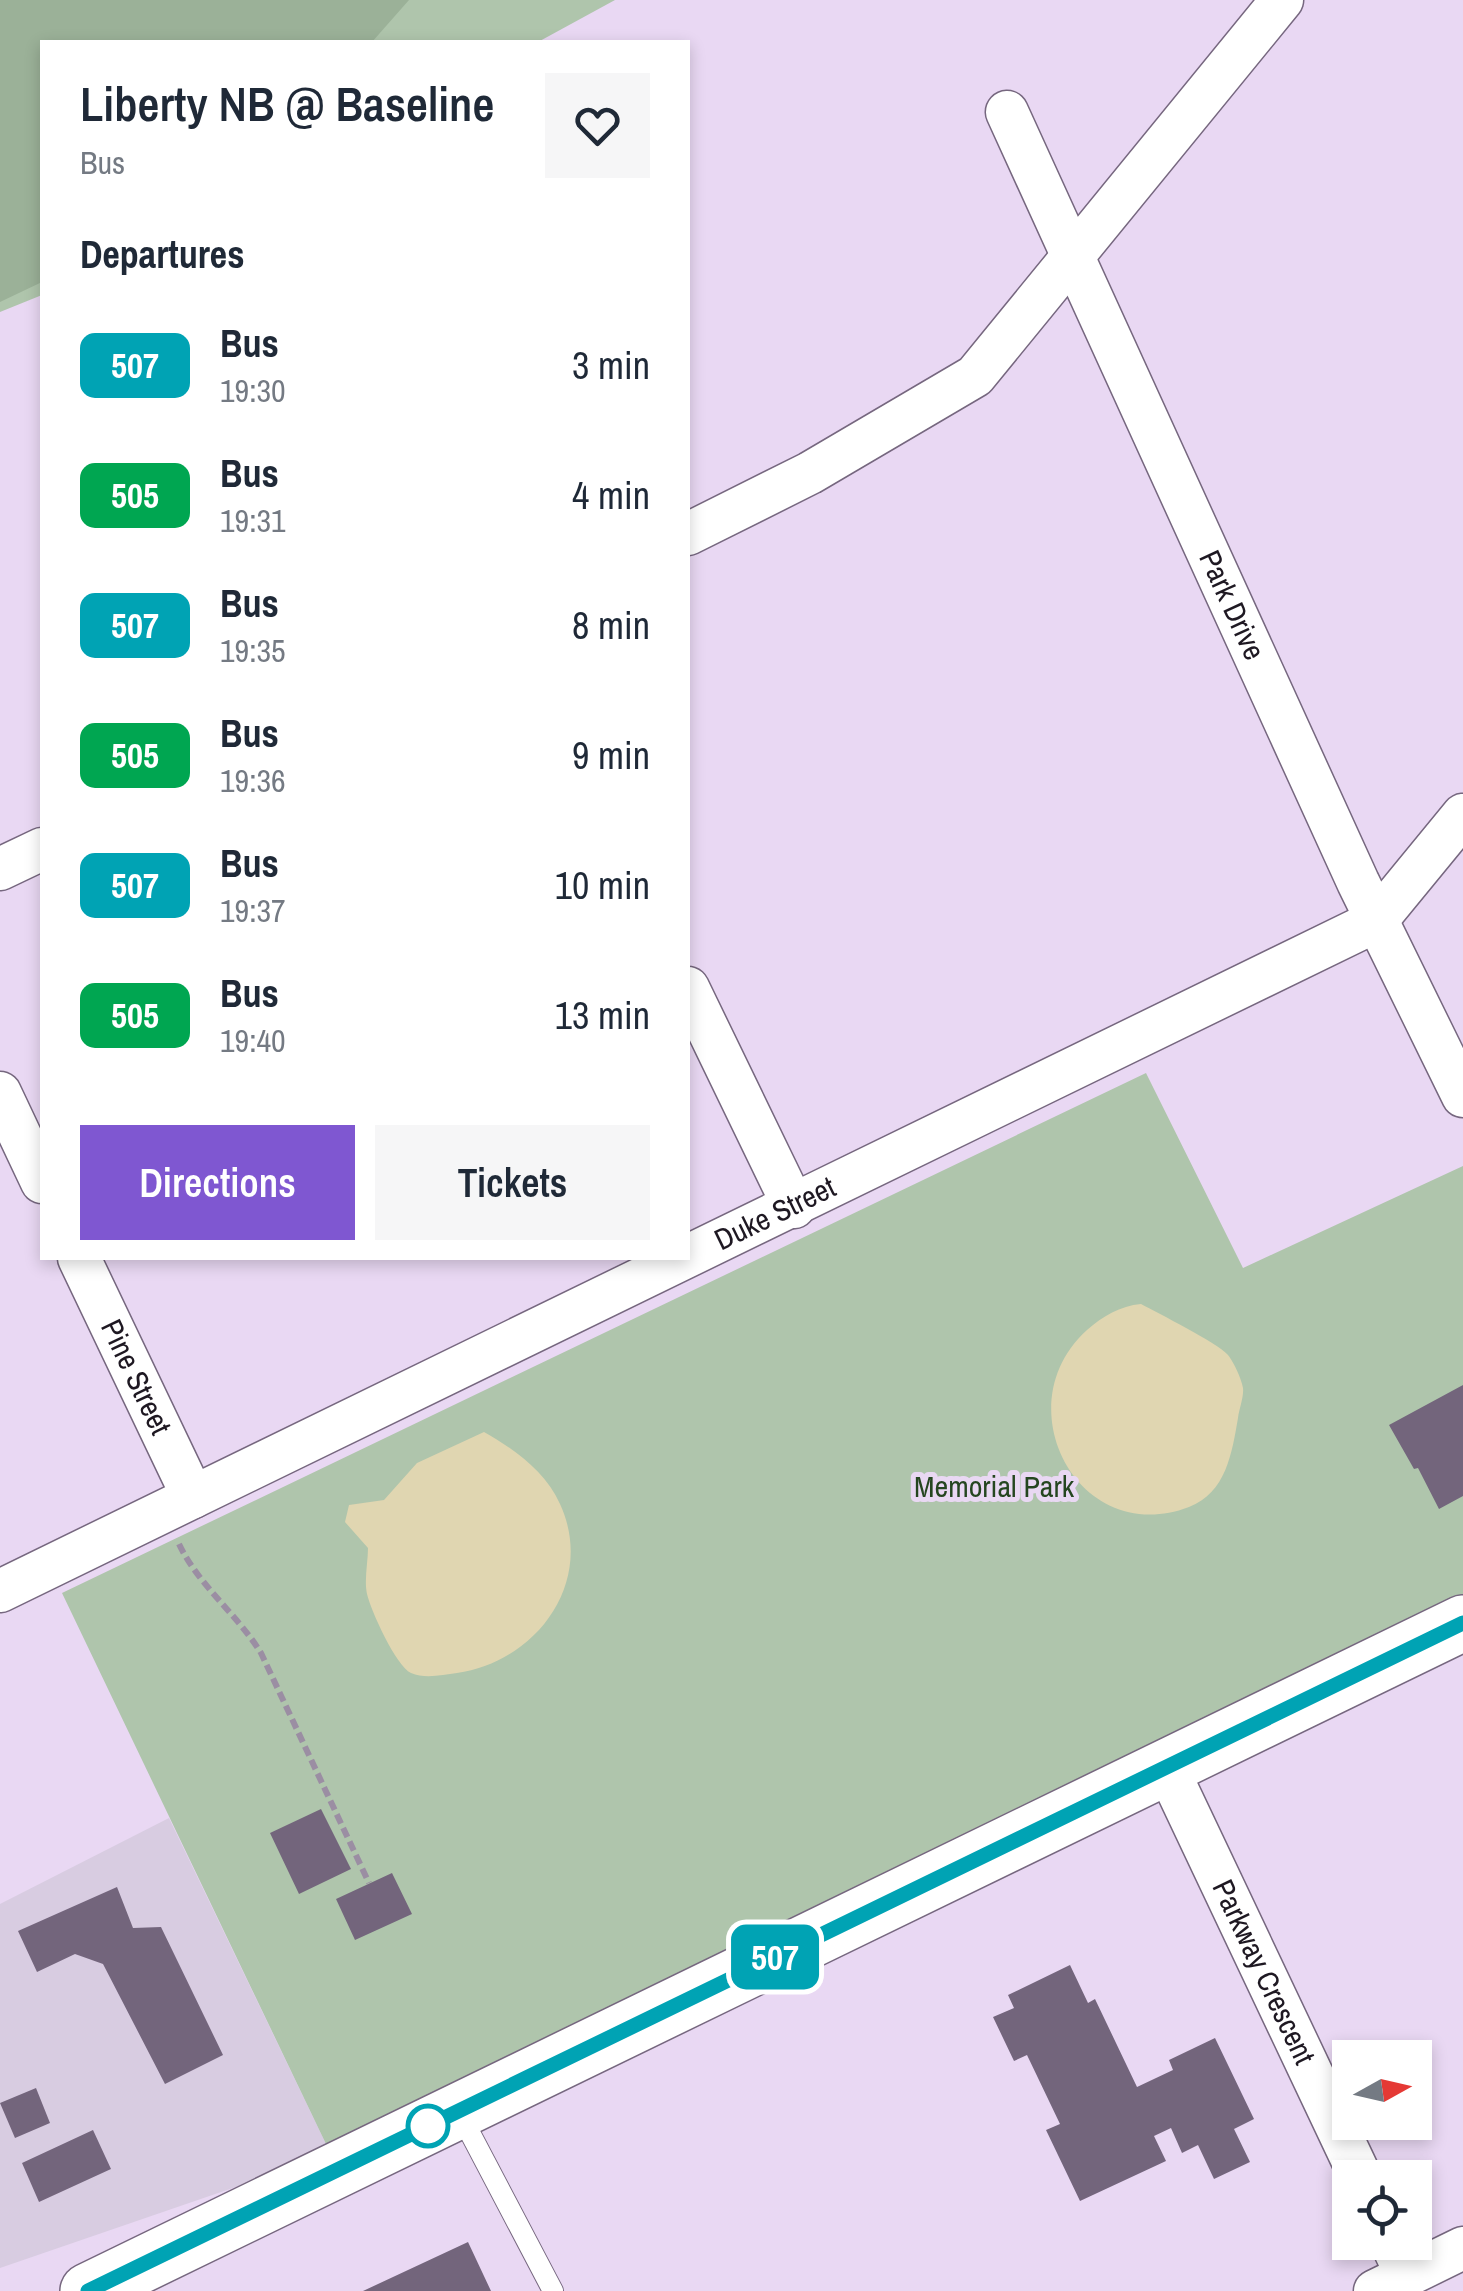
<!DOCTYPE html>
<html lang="en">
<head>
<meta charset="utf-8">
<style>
	:root { --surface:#fff; --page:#f6f6f7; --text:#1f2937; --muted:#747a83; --accent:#7f57d1 }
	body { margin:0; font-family:"Archivo Narrow",sans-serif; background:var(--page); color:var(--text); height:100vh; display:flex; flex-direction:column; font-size:38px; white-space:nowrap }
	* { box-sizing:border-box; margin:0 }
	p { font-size:32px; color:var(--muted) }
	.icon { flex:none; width:55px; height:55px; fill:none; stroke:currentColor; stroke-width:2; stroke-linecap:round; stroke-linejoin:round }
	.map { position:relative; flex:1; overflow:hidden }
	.side { position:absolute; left:40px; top:40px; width:650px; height:1220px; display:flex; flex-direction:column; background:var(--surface); border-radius:0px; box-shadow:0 5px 15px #0003 }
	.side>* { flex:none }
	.badge { padding:0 20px; border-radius:15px; font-size:35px; line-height:65px }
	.needle { width:65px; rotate:82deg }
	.buttons { position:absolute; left:1332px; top:2040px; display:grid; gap:20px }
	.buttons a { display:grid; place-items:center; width:100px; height:100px; border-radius:0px; background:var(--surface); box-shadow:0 5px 15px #0003; font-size:50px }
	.map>.badge { position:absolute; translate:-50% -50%; box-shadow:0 0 0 5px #fff }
	h2 { padding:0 40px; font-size:38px; line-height:90px }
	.round { display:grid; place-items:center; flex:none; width:105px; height:105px; border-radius:0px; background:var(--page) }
	.overview { display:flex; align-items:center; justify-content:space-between; height:170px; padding:0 40px }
	h1 { font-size:48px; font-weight:600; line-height:75px }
	.cta { display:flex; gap:20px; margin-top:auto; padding:20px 40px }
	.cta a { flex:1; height:115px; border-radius:0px; background:var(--accent); color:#fff; font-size:40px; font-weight:600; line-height:115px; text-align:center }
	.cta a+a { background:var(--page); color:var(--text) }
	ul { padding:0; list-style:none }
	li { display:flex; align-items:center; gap:30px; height:130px; padding:0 40px }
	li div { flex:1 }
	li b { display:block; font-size:38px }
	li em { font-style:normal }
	li .badge { min-width:110px; font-weight:700; text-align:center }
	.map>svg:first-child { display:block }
	.commercial { fill:#d8cce1 }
	.green { fill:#afc5ac }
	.forest { fill:#9bb198 }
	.sand { fill:#e0d6b1 }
	.building { fill:#73657c }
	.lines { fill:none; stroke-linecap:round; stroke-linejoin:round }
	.lane-casing { stroke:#76677f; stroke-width:22 }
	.street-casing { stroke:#76677f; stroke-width:45 }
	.secondary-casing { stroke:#76677f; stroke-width:58 }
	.path { stroke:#9b8ea3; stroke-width:6; stroke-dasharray:10 5; stroke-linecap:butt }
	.lane { stroke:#fff; stroke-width:20 }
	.street { stroke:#fff; stroke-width:42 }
	.secondary { stroke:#fff; stroke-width:55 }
	.line-casing { stroke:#fff; stroke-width:22 }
	.line { stroke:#00a3b4; stroke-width:15 }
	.stop-dot { fill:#fff; stroke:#00a3b4; stroke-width:5 }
	.labels { text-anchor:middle; stroke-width:10; stroke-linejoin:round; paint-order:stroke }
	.street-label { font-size:30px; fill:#1e1822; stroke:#e9d8f3 }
	.park-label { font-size:30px; fill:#254620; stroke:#e9d8f3 }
</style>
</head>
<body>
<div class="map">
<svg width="1463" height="2291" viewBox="0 0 1463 2291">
	<rect width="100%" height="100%" fill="#e9d8f3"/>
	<path class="commercial" d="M 169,1818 L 326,2144 L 262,2178 L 0,2268 L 0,1904 Z"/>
	<path class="green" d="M 0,0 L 615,0 L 538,42 L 42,42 L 42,295 L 0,312 Z
		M 1146,1073 L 1243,1268 L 1463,1166 L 1463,1598 L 326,2144 L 62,1593 Z"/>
	<path class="forest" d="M 0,0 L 409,0 L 372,42 L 42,42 L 42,282 L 0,302 Z"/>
	<path class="sand" d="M 1141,1304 C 1158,1313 1217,1343 1227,1354 C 1233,1360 1242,1380 1243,1388 C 1244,1397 1239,1409 1238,1418 C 1232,1453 1226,1493 1189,1507 C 1079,1549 1003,1406 1087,1330 C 1103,1316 1120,1306 1141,1304 Z
		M 484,1432 C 514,1449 545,1471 560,1504 C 596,1582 536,1662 457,1673 C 442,1675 425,1679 411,1673 C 396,1666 371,1611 367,1594 C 364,1580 368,1562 368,1548 L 345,1522 L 349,1505 L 384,1500 L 417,1463 Z"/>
	<path class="building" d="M 1463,1385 L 1463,1496 L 1439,1509 L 1418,1468 L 1414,1469 L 1389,1425 Z
		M 321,1809 L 351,1869 L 299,1894 L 270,1833 Z
		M 392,1873 L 412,1914 L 355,1940 L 336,1899 Z
		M 117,1887 L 133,1928 L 161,1927 L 223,2055 L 165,2084 L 103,1964 L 75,1954 L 37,1972 L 18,1931 Z
		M 1070,1965 L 1088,2003 L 1095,1999 L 1137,2087 L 1173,2070 L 1169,2060 L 1215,2038 L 1254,2119 L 1234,2129 L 1250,2162 L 1214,2179 L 1198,2145 L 1182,2153 L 1171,2128 L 1154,2136 L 1166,2161 L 1080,2201 L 1046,2130 L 1060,2124 L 1027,2055 L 1014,2061 L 993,2017 L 1014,2008 L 1008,1995 Z
		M 36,2088 L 50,2123 L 15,2138 L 0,2103 Z
		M 93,2130 L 111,2169 L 39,2202 L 22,2163 Z
		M 468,2242 L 491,2291 L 363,2291 Z"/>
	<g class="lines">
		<defs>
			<path id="lane" d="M 459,2112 L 553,2291"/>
			<g id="street">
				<path id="s1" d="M 1007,112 L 1358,882 L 1463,1096"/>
				<path d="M 688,534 L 810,473 L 975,376 L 1282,0"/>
				<path d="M 0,869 L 42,849"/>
				<path d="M 688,988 L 794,1207"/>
				<path d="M 0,1093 L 42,1182"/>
				<path id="s2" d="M 79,1258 L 193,1497"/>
				<path id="s3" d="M 0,1591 L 1376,921 L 1463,815"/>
				<path id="s4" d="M 1166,1766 L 1361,2178"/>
				<path d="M 1391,2242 L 1407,2276"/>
				<path d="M 1375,2291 L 1463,2248"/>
			</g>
			<path id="secondary" d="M 88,2291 L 1463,1623"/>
		</defs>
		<use href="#lane" class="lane-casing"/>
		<use href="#street" class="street-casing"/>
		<use href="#secondary" class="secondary-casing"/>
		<path class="path" d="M 179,1544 C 199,1586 237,1614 261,1653 L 369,1883"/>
		<use href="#lane" class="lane"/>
		<use href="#street" class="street"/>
		<use href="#secondary" class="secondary"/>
	</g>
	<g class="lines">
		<defs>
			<path id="line" d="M 88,2291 L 1463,1623"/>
		</defs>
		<use href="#line" class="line-casing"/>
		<use href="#line" class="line"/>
	</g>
	<circle class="stop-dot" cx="428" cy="2126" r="20"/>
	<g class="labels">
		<g class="street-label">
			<text dy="10" stroke="none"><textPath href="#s1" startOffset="542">Park Drive</textPath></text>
			<text dy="10" stroke="none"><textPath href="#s3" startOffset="862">Duke Street</textPath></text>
			<text dy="10" stroke="none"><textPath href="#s2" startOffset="132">Pine Street</textPath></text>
			<text dy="10" stroke="none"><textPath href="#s4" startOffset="228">Parkway Crescent</textPath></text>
		</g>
		<g class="park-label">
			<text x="994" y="1497">Memorial Park</text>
		</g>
	</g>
</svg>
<div class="buttons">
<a><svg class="needle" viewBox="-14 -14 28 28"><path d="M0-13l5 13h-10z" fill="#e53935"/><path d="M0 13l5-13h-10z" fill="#747a83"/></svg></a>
<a><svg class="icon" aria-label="locate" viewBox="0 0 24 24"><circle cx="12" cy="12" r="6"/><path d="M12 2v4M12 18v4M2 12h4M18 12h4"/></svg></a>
</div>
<b class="badge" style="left:775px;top:1957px;background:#00a3b4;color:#fff">507</b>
<section class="side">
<div class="overview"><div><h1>Liberty NB @ Baseline</h1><p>Bus</p></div><a class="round"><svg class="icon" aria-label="heart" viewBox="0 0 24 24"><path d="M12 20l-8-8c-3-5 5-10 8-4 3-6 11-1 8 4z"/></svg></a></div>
<h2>Departures</h2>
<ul>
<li><span class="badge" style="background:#00a3b4;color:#fff">507</span><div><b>Bus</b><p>19:30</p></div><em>3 min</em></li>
<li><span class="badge" style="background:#00a651;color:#fff">505</span><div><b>Bus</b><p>19:31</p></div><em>4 min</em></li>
<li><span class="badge" style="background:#00a3b4;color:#fff">507</span><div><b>Bus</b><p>19:35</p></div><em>8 min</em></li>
<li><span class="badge" style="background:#00a651;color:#fff">505</span><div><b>Bus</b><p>19:36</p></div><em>9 min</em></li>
<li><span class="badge" style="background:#00a3b4;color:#fff">507</span><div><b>Bus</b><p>19:37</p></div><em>10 min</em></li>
<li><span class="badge" style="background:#00a651;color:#fff">505</span><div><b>Bus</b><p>19:40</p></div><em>13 min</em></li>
</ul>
<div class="cta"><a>Directions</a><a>Tickets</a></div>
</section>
</div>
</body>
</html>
